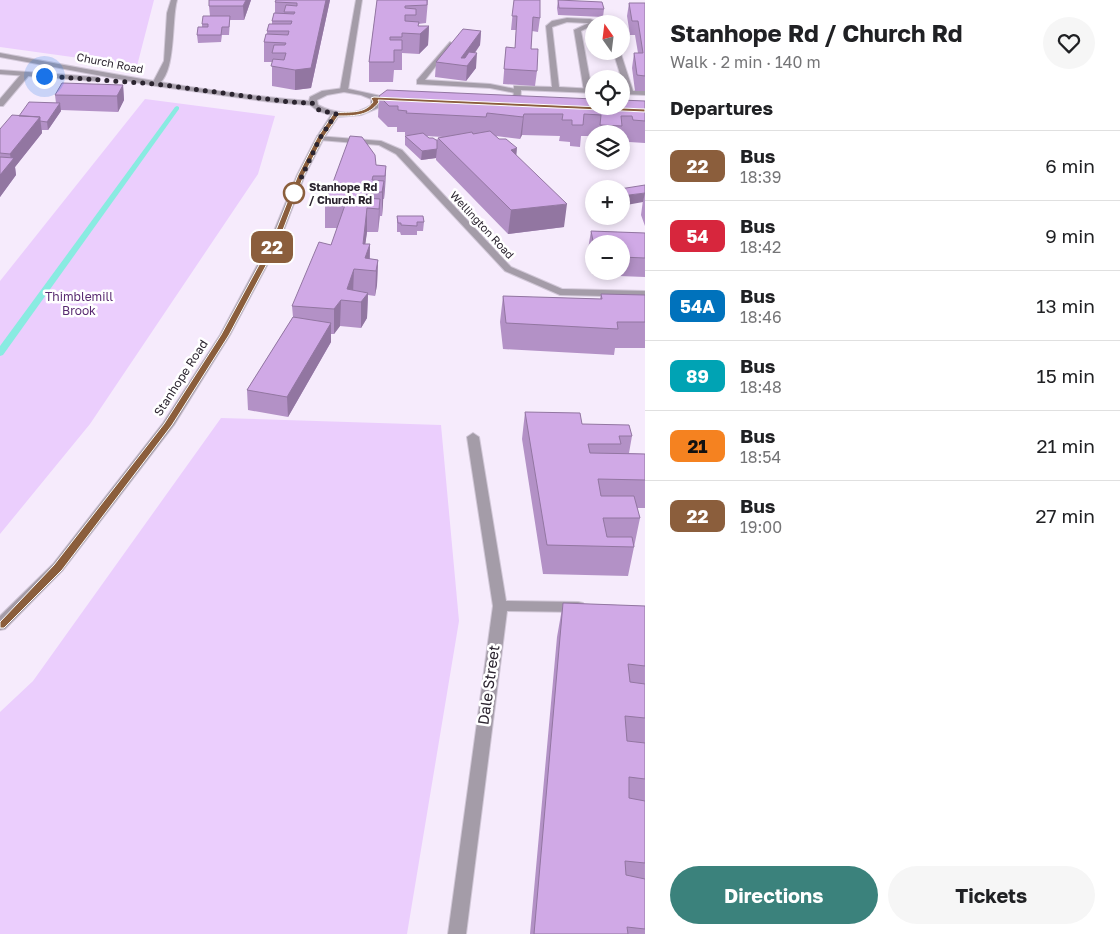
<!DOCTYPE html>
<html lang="en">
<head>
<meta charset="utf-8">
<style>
	:root { --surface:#fff; --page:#f6f6f6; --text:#202124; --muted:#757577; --line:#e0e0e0; --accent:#3b827c }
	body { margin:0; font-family:"Golos Text",sans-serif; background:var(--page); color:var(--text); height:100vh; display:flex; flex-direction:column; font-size:19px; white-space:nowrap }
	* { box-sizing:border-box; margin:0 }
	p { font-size:16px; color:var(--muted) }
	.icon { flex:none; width:28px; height:28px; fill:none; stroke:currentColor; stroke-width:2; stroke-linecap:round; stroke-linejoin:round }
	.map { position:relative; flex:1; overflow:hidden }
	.sheet { display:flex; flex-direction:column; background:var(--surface); width:475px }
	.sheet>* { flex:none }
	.badge { padding:0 10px; border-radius:8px; font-size:18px; line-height:32px }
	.needle { width:32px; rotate:346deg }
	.fabs { position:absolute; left:585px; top:15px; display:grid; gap:10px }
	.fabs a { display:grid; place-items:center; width:45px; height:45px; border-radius:50%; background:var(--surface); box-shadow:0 2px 8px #0003; font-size:25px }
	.you { position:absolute; width:25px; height:25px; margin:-12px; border:4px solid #fff; border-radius:50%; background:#1a73e8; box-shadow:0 0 0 8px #1a73e833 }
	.map>.badge { position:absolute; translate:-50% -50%; box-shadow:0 0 0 2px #fff }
	h2 { padding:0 25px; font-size:19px; line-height:45px }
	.round { display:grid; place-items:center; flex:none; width:52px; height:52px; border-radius:26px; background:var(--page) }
	.summary { display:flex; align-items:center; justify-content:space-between; height:85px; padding:0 25px }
	h1 { font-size:24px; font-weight:700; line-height:38px }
	.cta { display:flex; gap:10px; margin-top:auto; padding:10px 25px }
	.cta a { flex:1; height:58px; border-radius:30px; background:var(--accent); color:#fff; font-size:20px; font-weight:700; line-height:58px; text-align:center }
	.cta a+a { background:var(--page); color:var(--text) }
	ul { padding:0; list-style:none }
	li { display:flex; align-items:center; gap:15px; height:70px; padding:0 25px; border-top:1px solid var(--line) }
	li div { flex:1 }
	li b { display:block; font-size:19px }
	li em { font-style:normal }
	li .badge { min-width:55px; font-weight:700; text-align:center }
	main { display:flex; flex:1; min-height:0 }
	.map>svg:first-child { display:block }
	.green { fill:#ebcefd }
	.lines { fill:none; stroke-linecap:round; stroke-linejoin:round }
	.stream { fill:#89ebe1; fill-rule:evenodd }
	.service-casing { stroke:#d1c7d7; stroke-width:2 }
	.minor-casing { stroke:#d1c7d7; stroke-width:2 }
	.tertiary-casing { stroke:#d1c7d7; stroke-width:2 }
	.service { fill:#a49ca8; fill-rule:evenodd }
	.minor { fill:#a49ca8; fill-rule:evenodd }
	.tertiary { fill:#a49ca8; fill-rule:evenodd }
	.wall { fill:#b391c6; fill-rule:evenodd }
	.shaded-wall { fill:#9276a1 }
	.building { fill:#d0a9e6; stroke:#9276a1 }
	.line { fill:#8b5e3c; stroke:#fff }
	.walk { stroke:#2b242f; stroke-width:5; stroke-dasharray:0 9 }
	.stop-dot { fill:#fff; stroke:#8b5e3c; stroke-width:2.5 }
	.labels { text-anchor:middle; stroke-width:5; stroke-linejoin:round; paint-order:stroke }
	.far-street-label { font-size:11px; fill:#2b242f; stroke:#fff }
	.far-stop-label { font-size:11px; font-weight:bold; fill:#2b242f; stroke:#fff; text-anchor:start }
	.park-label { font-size:12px; fill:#582970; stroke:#fff }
	.street-label { font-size:12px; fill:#2b242f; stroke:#fff }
	.near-street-label { font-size:15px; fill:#2b242f; stroke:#fff }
</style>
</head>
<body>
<main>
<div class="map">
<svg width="645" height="934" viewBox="0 0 645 934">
	<rect width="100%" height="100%" fill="#f6ebfc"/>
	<path class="green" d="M 0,0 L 154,0 L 137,66 L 0,47 Z
		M 145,99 L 275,116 L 258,174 L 90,424 L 0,534 L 0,281 Z
		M 221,418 L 441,425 L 459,621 L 407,934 L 0,934 L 0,712 L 33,681 Z"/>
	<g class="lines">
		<path class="stream" d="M 177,106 L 179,107 L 179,109 L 3,355 L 0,356 L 0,346 L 175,107 Z"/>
		<defs>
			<path id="service" d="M 595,20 L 598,22 L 597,23 L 581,31 L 592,91 L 588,93 L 584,91 L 574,30 Z
				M 450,42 L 453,44 L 425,80 L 490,84 L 520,90 L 520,94 L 490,88 L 417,84 L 417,80 Z"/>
			<path id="minor" d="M 171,0 L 177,0 C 171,21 177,75 156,86 L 152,84 L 164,61 L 167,13 Z
				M 356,0 L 362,0 L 348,90 L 344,92 L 340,90 Z
				M 567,18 L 590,19 L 605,24 L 567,22 L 552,27 L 559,87 L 594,89 L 594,93 L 521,90 L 520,105 L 513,107 L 514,86 L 552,87 L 546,26 L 552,21 Z
				M 613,51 L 620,51 L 633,91 L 645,91 L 645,95 L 621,94 L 621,90 L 625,90 Z
				M 23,72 L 30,74 L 3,106 L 0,106 L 0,99 Z
				M 317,136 L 381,141 L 402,150 L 511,267 L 562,289 L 645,291 L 645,297 L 560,295 L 505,271 L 396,154 L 379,145 L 320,140 L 317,140 Z
				M 473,433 L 479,437 L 506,601 L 578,602 L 583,603 L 585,607 L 583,611 L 578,612 L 507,611 L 466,934 L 448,934 L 493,606 L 467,437 Z"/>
			<path id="tertiary" d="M 0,53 C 103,72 205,93 309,101 L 310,97 L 322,91 L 344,88 L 399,100 L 395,102 L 379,101 L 378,108 L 361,115 L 338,117 L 324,138 L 305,175 L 279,243 L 230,335 L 174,425 L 63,570 L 5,629 L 0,630 L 0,616 L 53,564 L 163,423 L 220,335 L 269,243 L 297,175 L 316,138 L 331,115 L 318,111 L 310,105 L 271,102 L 156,86 L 0,57 ZM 344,92 L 361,95 L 371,99 L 371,105 C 355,116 335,114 318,105 L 317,100 L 327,95 Z
				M 0,70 L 96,77 L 100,79 L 96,81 L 0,74 Z"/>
		</defs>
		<use href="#service" class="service-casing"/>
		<use href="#minor" class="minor-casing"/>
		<use href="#tertiary" class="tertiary-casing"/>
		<use href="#service" class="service"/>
		<use href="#minor" class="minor"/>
		<use href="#tertiary" class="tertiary"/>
	</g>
	<path class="wall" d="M 251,0 L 244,20 L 230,20 L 229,35 L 222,35 L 221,42 L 198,43 L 197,35 L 202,27 L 202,24 L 210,16 L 209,6 Z
		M 276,0 L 330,0 L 311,88 L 295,90 L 272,86 L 272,62 L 264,62 L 264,42 L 267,34 L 267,31 L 272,24 L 272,21 L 275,13 L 275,2 Z
		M 377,0 L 428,0 L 426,23 L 418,24 L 418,26 L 429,26 L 428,45 L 419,54 L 402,53 L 402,70 L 394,70 L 393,82 L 369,82 L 369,62 Z
		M 514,0 L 540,18 L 538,32 L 532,31 L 531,49 L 537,71 L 535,86 L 503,84 L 506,47 L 515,48 L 516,30 L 511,30 Z
		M 558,0 L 604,9 L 603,17 L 558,15 L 557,8 Z
		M 629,3 L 645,3 L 645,91 L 635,91 L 632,68 L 634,53 L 638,53 L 635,35 L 630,35 L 627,16 Z
		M 481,31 L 480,45 L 475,53 L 476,68 L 466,81 L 435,77 L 436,62 Z
		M 123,85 L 124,100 L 118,112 L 61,110 L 61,111 L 48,130 L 42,130 L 42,133 L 15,167 L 16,175 L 0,197 L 0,129 L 19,116 L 56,103 L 55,95 Z
		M 379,96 L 645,101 L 645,143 L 629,142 L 628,138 L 621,138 L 621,134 L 594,134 L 594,136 L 581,136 L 580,147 L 570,146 L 570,142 L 559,141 L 560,136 L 522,135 L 520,139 L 496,136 L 516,155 L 564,227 L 508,234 L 436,160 L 436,158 L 421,160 L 405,145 L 405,136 L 411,135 L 405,135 L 405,132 L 397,132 L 397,127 L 388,127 L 378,117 ZM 426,136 L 443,137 L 438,138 L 437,140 L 429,138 Z
		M 376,165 L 386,166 L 385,189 L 384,199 L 383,199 L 382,216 L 380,216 L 378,232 L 367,232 L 365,244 L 370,244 L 370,259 L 378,260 L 377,285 L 375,296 L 368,295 L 367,318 L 361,328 L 340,326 L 334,334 L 331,334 L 331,342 L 288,417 L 248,410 L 247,390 L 293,317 L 292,306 L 331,245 L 337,228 L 325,228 L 325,204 Z
		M 645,185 L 645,226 L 641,215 Z
		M 397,216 L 424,222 L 423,231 L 417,231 L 417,235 L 401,235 L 400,232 L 397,232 Z
		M 591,231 L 645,233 L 645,277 L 593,275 L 588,249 ZM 594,244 L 621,244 L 621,271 L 594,271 Z
		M 601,294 L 645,295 L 645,348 L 615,348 L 614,355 L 503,349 L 500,322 L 503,296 L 600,299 Z
		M 525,412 L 582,424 L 632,436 L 629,453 L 645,454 L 645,508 L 637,508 L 640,518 L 628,576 L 543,574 L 522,439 Z
		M 563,603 L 645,606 L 645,934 L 530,934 L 557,637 Z"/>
	<path class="shaded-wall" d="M 246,0 L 251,0 L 244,20 L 243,6 Z
		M 326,0 L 330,0 L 311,88 L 295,90 L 295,70 Z
		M 429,26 L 428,45 L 419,54 L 420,34 Z
		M 481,31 L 480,45 L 465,66 L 461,58 Z
		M 477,53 L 476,68 L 466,81 L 467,66 Z
		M 123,85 L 124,100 L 118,112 L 117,96 Z
		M 60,103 L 61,111 L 48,130 L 47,122 Z
		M 524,114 L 522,135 L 520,139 L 523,117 Z
		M 40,117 L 42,133 L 15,167 L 16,175 L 0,197 L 0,175 L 11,161 L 10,154 Z
		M 517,148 L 515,171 L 511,150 Z
		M 437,149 L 436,158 L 421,160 L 422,151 Z
		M 386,166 L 385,189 L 384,199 L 385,176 Z
		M 384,181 L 383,204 L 382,216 L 382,192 Z
		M 645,193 L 643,202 L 621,206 L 621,196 Z
		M 380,199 L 379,222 L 378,232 L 379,209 Z
		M 567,204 L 564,227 L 508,234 L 511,210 Z
		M 367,208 L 367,232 L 362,269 L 363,244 Z
		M 370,244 L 369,269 L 365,258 Z
		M 378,260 L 377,285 L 375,296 L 376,271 Z
		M 354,269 L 353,294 L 347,289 Z
		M 368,293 L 367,318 L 361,328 L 361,302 Z
		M 341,300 L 340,326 L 334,334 L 334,309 Z
		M 331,323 L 331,342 L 288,417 L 287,397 Z"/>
	<path class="building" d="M 209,0 L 246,0 L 243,6 L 209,6 Z
		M 276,0 L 326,0 L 311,68 L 295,70 L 271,66 L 273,59 L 284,60 L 286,53 L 272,53 L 274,45 L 285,45 L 286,43 L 264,42 L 266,34 L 288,35 L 289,31 L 267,31 L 269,24 L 291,24 L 292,21 L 272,21 L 274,13 L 294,14 L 295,12 L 284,12 L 286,5 L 297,6 L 297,3 L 275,2 Z
		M 377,0 L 427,0 L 427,5 L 405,6 L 405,8 L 416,9 L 416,15 L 405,15 L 405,21 L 419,22 L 418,26 L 429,26 L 420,34 L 402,33 L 402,37 L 390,37 L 390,40 L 402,40 L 402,50 L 394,50 L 394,62 L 369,62 Z
		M 514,0 L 540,0 L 540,18 L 533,17 L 531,49 L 538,49 L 537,71 L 504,69 L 506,47 L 515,48 L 517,16 L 512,16 Z
		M 558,0 L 602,2 L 604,9 L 559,8 Z
		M 629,3 L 645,3 L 645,76 L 637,75 L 634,53 L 643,53 L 638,21 L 632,21 Z
		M 203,16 L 230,16 L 229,27 L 222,27 L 221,35 L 197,35 L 198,27 L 208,27 L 208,24 L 202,24 Z
		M 463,29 L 481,31 L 461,58 L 465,58 L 469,52 L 477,53 L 467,66 L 436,62 Z
		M 62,83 L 123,85 L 117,96 L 55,95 Z
		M 387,90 L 594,99 L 594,106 L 621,106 L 621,100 L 645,101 L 645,121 L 633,120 L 632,116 L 621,116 L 622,126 L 600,125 L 601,115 L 584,114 L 583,125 L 572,125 L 572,120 L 562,120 L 563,114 L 524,114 L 523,117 L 487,113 L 486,117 L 406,113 L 407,111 L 398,110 L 398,106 L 389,106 L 379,96 Z
		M 29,102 L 60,103 L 47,122 L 40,121 L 40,117 L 19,116 Z
		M 12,115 L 40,117 L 10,154 L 0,153 L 0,129 Z
		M 490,131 L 499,139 L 506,139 L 517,148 L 511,150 L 567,204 L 511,210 L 438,138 L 472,132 L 473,134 Z
		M 423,133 L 429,138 L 433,138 L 436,140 L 437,140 L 437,149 L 422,151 L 405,136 Z
		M 350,136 L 362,137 L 375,155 L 376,165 L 386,166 L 385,176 L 373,176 L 372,180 L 384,181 L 382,192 L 367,192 L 366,198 L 380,199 L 379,209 L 367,208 L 363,244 L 370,244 L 365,258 L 378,260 L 376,271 L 354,269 L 347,289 L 368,293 L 361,302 L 341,300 L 334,309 L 292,306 L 319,242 L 331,245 L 345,205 L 325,204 Z
		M 0,157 L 14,158 L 0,175 Z
		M 645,185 L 645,193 L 621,196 L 621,189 L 620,189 Z
		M 397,216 L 423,216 L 424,222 L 417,222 L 417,226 L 401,225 L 401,223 L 398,223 Z
		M 591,231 L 645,233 L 645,258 L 621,257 L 621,244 L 594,244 L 594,246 Z
		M 601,294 L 645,295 L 645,322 L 617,322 L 618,329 L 506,323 L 503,296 L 602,299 Z
		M 293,317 L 331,323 L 287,397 L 247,390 Z
		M 525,412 L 580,413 L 582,424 L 629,425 L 632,436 L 619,436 L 621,444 L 588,444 L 590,453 L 645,454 L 645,480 L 598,479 L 601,496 L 634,496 L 640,518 L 603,518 L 607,537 L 632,537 L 634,547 L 547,545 Z
		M 563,603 L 645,606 L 645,666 L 628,664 L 630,682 L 645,684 L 645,718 L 625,716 L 627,741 L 645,743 L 645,779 L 629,777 L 629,798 L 645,801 L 645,863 L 625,861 L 626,875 L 645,879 L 645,929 L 627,927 L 628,934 L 534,934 Z"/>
	<path class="line" d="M 374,97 L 645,109 L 645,112 L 378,100 L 379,102 C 369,116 354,116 338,116 L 323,138 L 304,175 L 278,243 L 229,335 L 172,425 L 62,570 L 4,628 L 0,628 L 0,622 L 54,565 L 164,424 L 221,335 L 271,243 L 298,175 L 317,138 L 334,113 C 348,111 364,115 373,102 L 371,98 Z"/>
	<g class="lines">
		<path class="walk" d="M 44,76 L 156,84 L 289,102 L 312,103 L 319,110 L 336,114 L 320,138 L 294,193"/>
	</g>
	<circle class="stop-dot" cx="294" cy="193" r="10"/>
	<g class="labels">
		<g class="far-street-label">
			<text transform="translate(110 63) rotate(11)" y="4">Church Road</text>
			<text transform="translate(482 225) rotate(47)" y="4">Wellington Road</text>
		</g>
		<g class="far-stop-label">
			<text x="309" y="191">Stanhope Rd<tspan x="309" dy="13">/ Church Rd</tspan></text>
		</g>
		<g class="park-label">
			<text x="79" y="301">Thimblemill<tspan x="79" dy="14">Brook</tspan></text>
		</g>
		<g class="street-label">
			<text transform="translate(181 378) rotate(-57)" y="4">Stanhope Road</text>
		</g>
		<g class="near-street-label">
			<text transform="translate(489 685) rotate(-82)" y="5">Dale Street</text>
		</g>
	</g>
</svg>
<div class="fabs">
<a><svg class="needle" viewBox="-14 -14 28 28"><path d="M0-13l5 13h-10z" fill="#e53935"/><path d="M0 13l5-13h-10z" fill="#757577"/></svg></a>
<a><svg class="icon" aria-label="locate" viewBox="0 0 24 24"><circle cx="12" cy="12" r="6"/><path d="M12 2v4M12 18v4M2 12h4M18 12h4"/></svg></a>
<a><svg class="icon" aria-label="layers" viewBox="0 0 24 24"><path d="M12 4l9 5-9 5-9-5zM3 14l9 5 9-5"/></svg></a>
<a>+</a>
<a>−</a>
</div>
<div class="you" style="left:44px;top:76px"></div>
<b class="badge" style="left:272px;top:247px;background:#8b5e3c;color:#fff">22</b>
</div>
<section class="sheet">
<div class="summary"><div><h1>Stanhope Rd / Church Rd</h1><p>Walk · 2 min · 140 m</p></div><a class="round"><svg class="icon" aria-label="heart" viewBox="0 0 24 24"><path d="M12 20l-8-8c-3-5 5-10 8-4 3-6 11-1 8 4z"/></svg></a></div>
<h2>Departures</h2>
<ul>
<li><span class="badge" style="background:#8b5e3c;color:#fff">22</span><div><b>Bus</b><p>18:39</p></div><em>6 min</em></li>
<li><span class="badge" style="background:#d7263d;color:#fff">54</span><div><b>Bus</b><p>18:42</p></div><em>9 min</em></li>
<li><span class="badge" style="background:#0072bc;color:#fff">54A</span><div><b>Bus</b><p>18:46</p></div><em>13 min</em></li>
<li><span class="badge" style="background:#00a3b4;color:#fff">89</span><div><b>Bus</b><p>18:48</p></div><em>15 min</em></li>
<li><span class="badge" style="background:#f58220;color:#111">21</span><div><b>Bus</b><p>18:54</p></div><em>21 min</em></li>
<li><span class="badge" style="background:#8b5e3c;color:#fff">22</span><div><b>Bus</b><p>19:00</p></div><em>27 min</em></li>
</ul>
<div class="cta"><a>Directions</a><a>Tickets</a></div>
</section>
</main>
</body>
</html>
